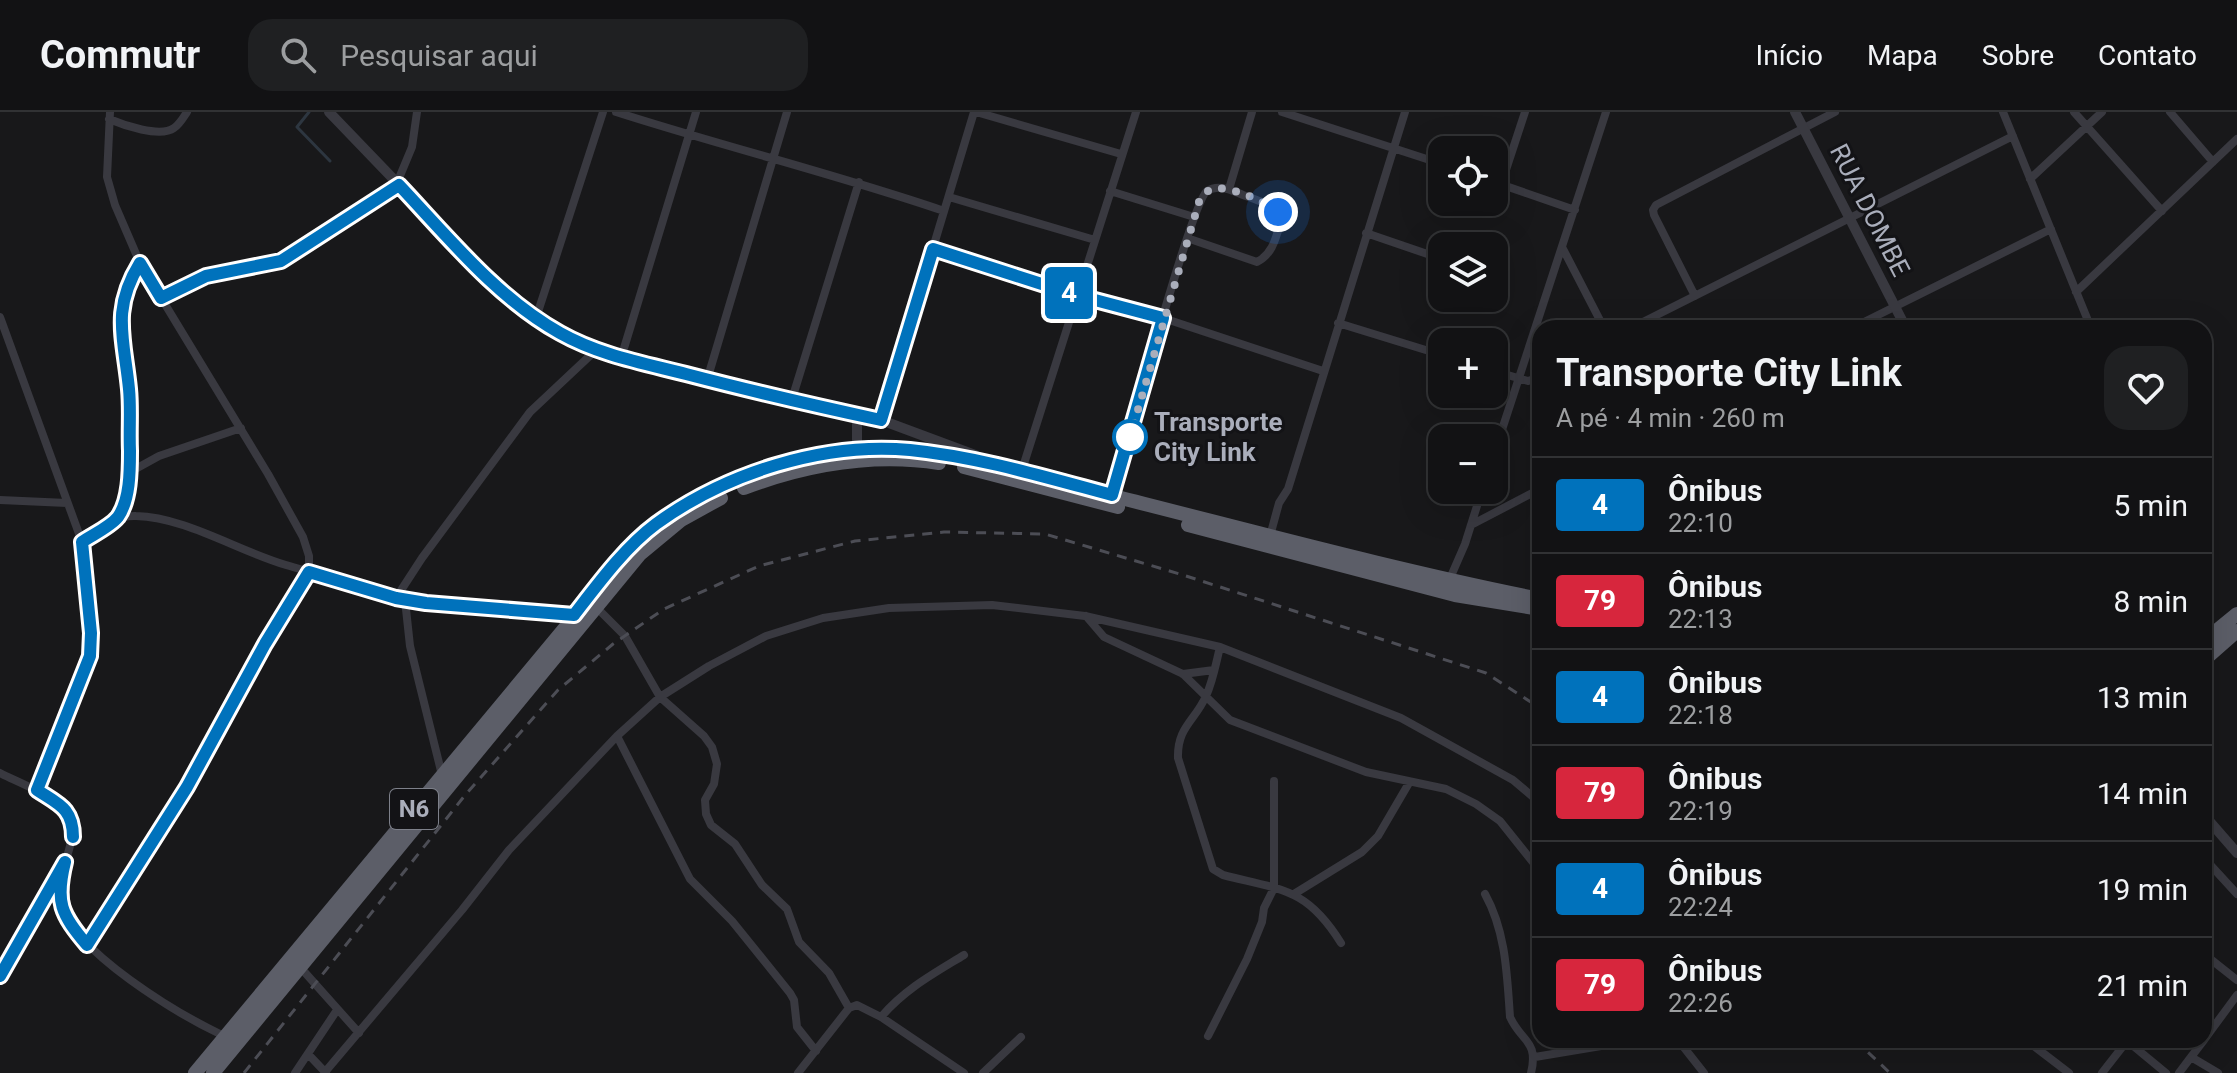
<!DOCTYPE html>
<html lang="pt">
<head>
<meta charset="utf-8">
<style>
	:root { --surface:#121214; --page:#1f2022; --text:#f1f3f6; --muted:#9c9ea0; --line:#313234 }
	body { margin:0; font-family:Roboto,sans-serif; background:var(--page); color:var(--text); height:100vh; display:flex; flex-direction:column; font-size:30px; white-space:nowrap }
	* { box-sizing:border-box; margin:0 }
	p { font-size:26px; color:var(--muted) }
	.icon { flex:none; width:44px; height:44px; fill:none; stroke:currentColor; stroke-width:2; stroke-linecap:round; stroke-linejoin:round }
	.map { position:relative; flex:1; overflow:hidden }
	.panel { position:absolute; left:1532px; top:208px; width:680px; height:728px; display:flex; flex-direction:column; background:var(--surface); border-radius:24px; box-shadow:0 8px 32px #0002,0 0 0 2px var(--line) }
	.panel>* { flex:none }
	.badge { padding:0 16px; border-radius:6px; font-size:28px; line-height:52px }
	.tools { position:absolute; left:1428px; top:24px; display:grid; gap:16px }
	.tools a { display:grid; place-items:center; width:80px; height:80px; border-radius:16px; background:var(--surface); box-shadow:0 8px 32px #0002,0 0 0 2px var(--line); font-size:40px }
	.you { position:absolute; width:40px; height:40px; margin:-20px; border:6px solid #fff; border-radius:50%; background:#1a73e8; box-shadow:0 0 0 12px #1a73e833 }
	.map>.badge { position:absolute; translate:-50% -50%; box-shadow:0 0 0 4px #fff }
	.round { display:grid; place-items:center; flex:none; width:84px; height:84px; border-radius:24px; background:var(--page) }
	.summary { display:flex; align-items:center; justify-content:space-between; height:136px; padding:0 24px }
	h1 { font-size:38px; font-weight:700; line-height:60px }
	ul { padding:0; list-style:none }
	li { display:flex; align-items:center; gap:24px; height:96px; padding:0 24px; border-top:2px solid var(--line) }
	li div { flex:1 }
	li b { display:block; font-size:30px }
	li em { font-style:normal }
	li .badge { min-width:88px; font-weight:700; text-align:center }
	header { display:flex; align-items:center; gap:48px; box-sizing:border-box; height:112px; padding:0 40px; background:var(--surface); border-bottom:2px solid var(--line) }
	header strong { font-size:38px }
	nav { display:flex; gap:44px; margin-inline-start:auto; font-size:28px }
	.search { width:560px; height:72px; background:var(--page); display:flex; align-items:center; gap:20px; box-sizing:border-box; padding:0 28px; border-radius:24px; color:var(--muted); font-size:30px }
	.map>svg:first-child { display:block }
	.lines { fill:none; stroke-linecap:round; stroke-linejoin:round }
	.stream { stroke:#2d3640; stroke-width:3 }
	.minor { stroke:#393940; stroke-width:8 }
	.tertiary { stroke:#393940; stroke-width:10 }
	.trunk { stroke:#5c5e68; stroke-width:14 }
	.rail { stroke:#4c4d55; stroke-width:3; stroke-dasharray:10 8; stroke-linecap:butt }
	.line-casing { stroke:#fff; stroke-width:18 }
	.line { stroke:#0072bc; stroke-width:12 }
	.walk { stroke:#aaaebb; stroke-width:8; stroke-dasharray:0 14.4 }
	.stop-dot { fill:#fff; stroke:#0072bc; stroke-width:4 }
	.labels { text-anchor:middle; stroke-width:6; stroke-linejoin:round; paint-order:stroke }
	.shield { fill:#131316; stroke:#7d808a; stroke-width:2 }
	.shield-label { font-size:24px; font-weight:bold; fill:#aaaebb }
	.street-label { font-size:26px; fill:#aaaebb; stroke:#131316 }
	.stop-label { font-size:26px; font-weight:bold; fill:#aaaebb; stroke:#131316; text-anchor:start }
</style>
</head>
<body>
<header>
<strong>Commutr</strong>
<div class="search"><svg class="icon" aria-label="search" viewBox="0 0 24 24"><circle cx="10" cy="10" r="6"/><path d="M15 15l6 6"/></svg>Pesquisar aqui</div>
<nav><a>Início</a><a>Mapa</a><a>Sobre</a><a>Contato</a></nav>
</header>
<div class="map">
<svg width="2237" height="961" viewBox="0 0 2237 961">
	<rect width="100%" height="100%" fill="#18181a"/>
	<g class="lines">
		<path class="stream" d="M 309,0 L 297,15 L 330,49"/>
		<path class="minor" d="M 616,0 C 725,35 836,62 944,99
			M 976,0 L 1121,42
			M 1282,0 L 1442,52
			M 2003,0 L 2091,216
			M 2074,0 L 2162,99
			M 2170,0 L 2213,50
			M 109,7 C 123,13 160,26 174,16 C 180,12 183,6 187,0
			M 2030,67 L 2102,0
			M 1494,70 L 1575,98
			M 397,71 L 412,35 L 417,0
			M 1501,73 L 1525,0
			M 1229,77 L 1252,0
			M 1110,79 L 1194,105
			M 949,85 L 1095,128
			M 1366,121 L 1442,147
			M 1562,135 L 1604,216
			M 933,137 L 1076,183 L 1163,206 L 1323,259
			M 1494,165 L 1500,167
			M 2076,180 L 2237,27
			M 1695,184 L 1654,103 L 1653,98 L 1656,93 L 1835,0
			M 161,186 L 206,164 L 281,149 L 399,73
			M 0,205 L 82,430 L 91,521 L 90,544 L 37,678
			M 536,206 L 603,0
			M 1338,211 L 1442,243
			M 1631,216 L 2013,24
			M 1852,216 L 2051,117
			M 621,246 L 696,0
			M 1494,259 L 1528,269 L 1540,265
			M 707,268 L 787,0
			M 792,287 L 859,70
			M 881,308 L 974,0
			M 1494,342 L 1606,0
			M 130,360 L 159,344 L 241,316
			M 1021,361 L 1136,0
			M 1112,383 C 1124,345 1191,90 1207,79 C 1218,72 1232,78 1243,83 C 1259,89 1274,92 1281,109 C 1276,125 1273,142 1257,150 L 1187,126
			M 0,388 L 67,391
			M 117,406 C 133,365 133,320 129,277 C 125,228 112,196 140,151
			M 1471,413 L 1540,377
			M 1270,424 L 1279,391 L 1288,377 L 1405,0
			M 82,430 C 99,418 114,403 136,404 C 185,405 238,439 286,453 C 331,466 376,483 422,491 C 471,500 524,499 574,503
			M 1448,471 L 1465,432 L 1482,378
			M 396,486 L 422,446 L 530,300 L 596,238
			M 405,488 L 410,534 L 442,663
			M 596,495 L 625,524 L 660,585 L 704,624 L 712,635 L 717,652 L 714,672 L 705,688 L 706,702 L 711,713 L 735,732 L 762,773 L 787,797 L 799,830 L 829,861 L 849,896
			M 1086,504 L 1104,525 L 1183,562 L 1230,608 L 1366,660 L 1446,677 L 1476,692 L 1500,709 L 1540,759
			M 2204,504 L 2213,522
			M 1220,535 C 1216,551 1213,569 1206,584 C 1195,609 1177,615 1178,646 L 1213,757 L 1223,763 C 1282,778 1307,776 1341,831
			M 1183,562 L 1214,558
			M 617,624 L 690,767 L 732,809 L 790,881 L 794,888 L 797,915 L 816,939
			M 0,661 C 19,671 70,689 73,712 C 74,725 69,737 66,748 C 62,762 57,776 61,790 C 72,840 180,903 224,924
			M 2204,746 L 2237,782
			M 1294,782 L 1362,740 L 1378,724 L 1409,671
			M 1485,782 C 1506,820 1507,863 1510,905 C 1521,930 1539,928 1531,961
			M 87,833 L 187,675 L 265,532 L 309,460 L 309,444 L 303,425 L 268,362 L 140,151 L 115,93 L 107,65 L 110,0
			M 2204,842 L 2237,868
			M 300,855 L 359,921
			M 0,864 L 59,761
			M 881,905 C 905,877 933,862 964,843
			M 1208,924 L 1247,847 L 1262,810 L 1264,796 L 1274,776 L 1274,669
			M 1678,928 L 1704,961
			M 2026,928 L 2069,961
			M 2126,928 L 2166,961
			M 2204,928 L 2237,883
			M 308,942 L 326,961
			M 1535,945 L 1637,928
			M 2191,945 L 2204,928
			M 325,960 L 462,798 L 509,738 L 617,624 L 660,585 L 709,554 L 766,524 L 823,506 L 889,496 L 992,493 L 1085,504 L 1220,535 L 1401,606 L 1513,668 L 1540,691
			M 295,961 L 337,898
			M 798,961 L 849,896 L 857,893 L 881,905 L 964,961
			M 983,961 L 1021,925
			M 2102,961 L 2127,929
			M 2179,961 L 2191,945 L 2218,961"/>
		<path class="tertiary" d="M 329,0 C 362,34 394,68 427,102 C 483,162 539,222 621,246 L 881,308 L 975,343
			M 1795,0 L 1906,216
			M 857,303 L 857,338
			M 2204,703 L 2237,741"/>
		<path class="trunk" d="M 964,355 L 1118,395
			M 744,376 C 805,353 873,341 939,351
			M 1188,413 L 1455,483 L 1540,497
			M 2204,529 L 2237,502
			M 2204,548 L 2237,519
			M 195,961 L 634,433 C 700,370 799,336 890,337 C 969,338 1045,366 1121,386 C 1260,421 1399,459 1540,487
			M 213,961 L 640,442 L 681,408 L 721,386"/>
		<path class="rail" d="M 1855,928 L 1890,961
			M 244,961 L 466,682 L 558,578 L 613,532 L 664,497 L 759,454 L 855,429 L 944,420 L 1045,422 L 1183,463 L 1486,561 L 1540,596"/>
	</g>
	<g class="lines">
		<defs>
			<path id="line" d="M 0,864 L 65,750 C 55,790 61,802 87,833 L 187,675 L 265,532 L 309,460 L 396,486 L 426,491 L 574,503 C 598,472 625,435 656,412 C 726,361 823,330 910,338 C 979,345 1045,365 1112,383 L 1163,206 L 1076,183 L 933,137 L 881,308 C 816,294 751,279 686,262 C 643,251 599,243 560,221 C 497,186 448,125 399,73 L 281,149 L 206,164 L 161,186 L 140,151 C 111,198 124,226 129,277 C 131,297 129,318 130,339 C 130,359 130,388 118,405 C 110,415 92,423 82,430 L 91,521 L 90,544 L 37,678 C 58,692 73,696 73,725"/>
		</defs>
		<use href="#line" class="line-casing"/>
		<use href="#line" class="line"/>
		<path class="walk" d="M 1130,325 L 1199,90 C 1200,88 1206,80 1208,79 C 1222,69 1266,90 1278,100"/>
	</g>
	<circle class="stop-dot" cx="1130" cy="325" r="16"/>
	<g class="labels">
		<rect class="shield" x="390" y="677" width="48" height="40" rx="6"/>
		<g class="shield-label">
			<text x="414" y="705">N6</text>
		</g>
		<g class="street-label">
			<text transform="translate(1870 98) rotate(63)" y="9">RUA DOMBE</text>
		</g>
		<g class="stop-label">
			<text x="1154" y="319">Transporte<tspan x="1154" dy="30">City Link</tspan></text>
		</g>
	</g>
</svg>
<div class="tools">
<a><svg class="icon" aria-label="locate" viewBox="0 0 24 24"><circle cx="12" cy="12" r="6"/><path d="M12 2v4M12 18v4M2 12h4M18 12h4"/></svg></a>
<a><svg class="icon" aria-label="layers" viewBox="0 0 24 24"><path d="M12 4l9 5-9 5-9-5zM3 14l9 5 9-5"/></svg></a>
<a>+</a>
<a>−</a>
</div>
<div class="you" style="left:1278px;top:100px"></div>
<b class="badge" style="left:1069px;top:181px;background:#0072bc;color:#fff">4</b>
<section class="panel">
<div class="summary"><div><h1>Transporte City Link</h1><p>A pé · 4 min · 260 m</p></div><a class="round"><svg class="icon" aria-label="heart" viewBox="0 0 24 24"><path d="M12 20l-8-8c-3-5 5-10 8-4 3-6 11-1 8 4z"/></svg></a></div>
<ul>
<li><span class="badge" style="background:#0072bc;color:#fff">4</span><div><b>Ônibus</b><p>22:10</p></div><em>5 min</em></li>
<li><span class="badge" style="background:#d7263d;color:#fff">79</span><div><b>Ônibus</b><p>22:13</p></div><em>8 min</em></li>
<li><span class="badge" style="background:#0072bc;color:#fff">4</span><div><b>Ônibus</b><p>22:18</p></div><em>13 min</em></li>
<li><span class="badge" style="background:#d7263d;color:#fff">79</span><div><b>Ônibus</b><p>22:19</p></div><em>14 min</em></li>
<li><span class="badge" style="background:#0072bc;color:#fff">4</span><div><b>Ônibus</b><p>22:24</p></div><em>19 min</em></li>
<li><span class="badge" style="background:#d7263d;color:#fff">79</span><div><b>Ônibus</b><p>22:26</p></div><em>21 min</em></li>
</ul>
</section>
</div>
</body>
</html>
